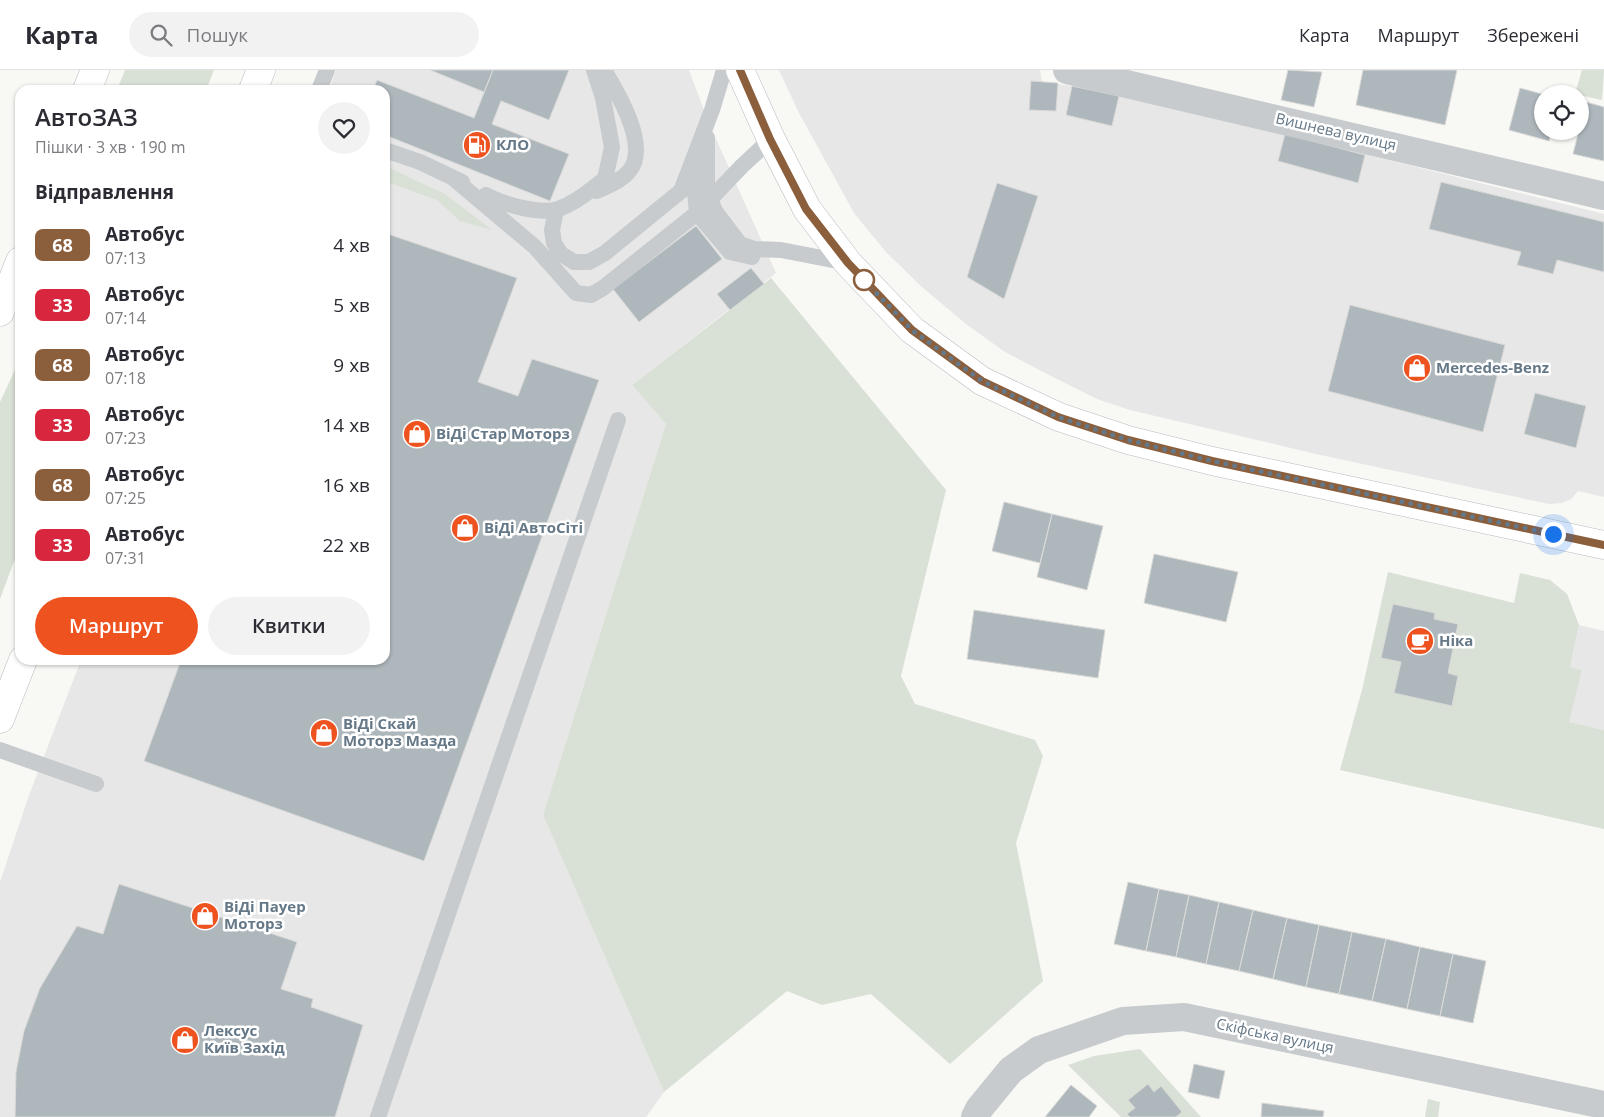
<!DOCTYPE html>
<html lang="uk">
<head>
<meta charset="utf-8">
<style>
	:root { --surface:#fff; --page:#f2f2f3; --text:#2b2b33; --muted:#7c7c81; --line:#e1e1e2; --accent:#ee521f }
	body { margin:0; font-family:"Open Sans",sans-serif; background:var(--page); color:var(--text); height:100vh; display:flex; flex-direction:column; font-size:19px; white-space:nowrap }
	* { box-sizing:border-box; margin:0 }
	p { font-size:16px; color:var(--muted) }
	.icon { flex:none; width:28px; height:28px; fill:none; stroke:currentColor; stroke-width:2; stroke-linecap:round; stroke-linejoin:round }
	.map { position:relative; flex:1; overflow:hidden }
	.drawer { position:absolute; left:15px; top:15px; width:375px; height:580px; display:flex; flex-direction:column; background:var(--surface); border-radius:15px; box-shadow:0 1px 4px #0004 }
	.drawer>* { flex:none }
	.badge { padding:0 10px; border-radius:8px; font-size:18px; line-height:32px }
	.buttons { position:absolute; left:1534px; top:15px; display:grid; gap:10px }
	.buttons a { display:grid; place-items:center; width:55px; height:55px; border-radius:50%; background:var(--surface); box-shadow:0 1px 4px #0004; font-size:25px }
	.you { position:absolute; width:25px; height:25px; margin:-12px; border:4px solid #fff; border-radius:50%; background:#1a73e8; box-shadow:0 0 0 8px #1a73e833 }
	.map>.badge { position:absolute; translate:-50% -50%; box-shadow:0 0 0 2px #fff }
	h2 { padding:0 20px; font-size:19px; line-height:45px }
	.round { display:grid; place-items:center; flex:none; width:52px; height:52px; border-radius:26px; background:var(--page) }
	.overview { display:flex; align-items:center; justify-content:space-between; height:85px; padding:0 20px }
	h1 { font-size:24px; font-weight:600; line-height:38px }
	.button { display:flex; gap:10px; margin-top:auto; padding:10px 20px }
	.button a { flex:1; height:58px; border-radius:30px; background:var(--accent); color:#fff; font-size:20px; font-weight:600; line-height:58px; text-align:center }
	.button a+a { background:var(--page); color:var(--text) }
	ul { padding:0; list-style:none }
	li { display:flex; align-items:center; gap:15px; height:60px; padding:0 20px }
	li div { flex:1 }
	li b { display:block; font-size:19px }
	li em { font-style:normal }
	li .badge { min-width:55px; font-weight:700; text-align:center }
	header { display:flex; align-items:center; gap:30px; box-sizing:border-box; height:70px; padding:0 25px; background:var(--surface); border-bottom:1px solid var(--line) }
	header strong { font-size:24px }
	nav { display:flex; gap:28px; margin-inline-start:auto; font-size:18px }
	.search { width:350px; height:45px; background:var(--page); display:flex; align-items:center; gap:12px; box-sizing:border-box; padding:0 18px; border-radius:28px; color:var(--muted); font-size:19px }
	.map>svg:first-child { display:block }
	.built { fill:#e6e7e6 }
	.green { fill:#d9e0d5 }
	.building { fill:#aeb7bc; stroke:#d9d9d7 }
	.lines { fill:none; stroke-linecap:round; stroke-linejoin:round }
	.secondary-casing { stroke:#b7bdc1; stroke-width:29 }
	.highway-casing { stroke:#b9bdc0; stroke-width:29 }
	.lane { stroke:#c7cbce; stroke-width:16 }
	.street { stroke:#c7cbce; stroke-width:28 }
	.secondary { stroke:#fff; stroke-width:28 }
	.highway { stroke:#fff; stroke-width:28 }
	.line-casing { stroke:#fff; stroke-width:11 }
	.line { stroke:#8b5e3c; stroke-width:8 }
	.walk { stroke:#657888; stroke-width:5; stroke-dasharray:0 9 }
	.stop-dot { fill:#fff; stroke:#8b5e3c; stroke-width:2.5 }
	.labels { text-anchor:middle; stroke-width:5; stroke-linejoin:round; paint-order:stroke }
	.street-label { font-size:15px; fill:#657888; stroke:#fff }
	.poi-label { font-size:15px; font-weight:bold; fill:#657888; stroke:#fff; text-anchor:start }
</style>
</head>
<body>
<header>
<strong>Карта</strong>
<div class="search"><svg class="icon" aria-label="search" viewBox="0 0 24 24"><circle cx="10" cy="10" r="6"/><path d="M15 15l6 6"/></svg>Пошук</div>
<nav><a>Карта</a><a>Маршрут</a><a>Збережені</a></nav>
</header>
<div class="map">
<svg width="1604" height="1047" viewBox="0 0 1604 1047">
	<rect width="100%" height="100%" fill="#f8f8f5"/>
	<path class="built" d="M 336,0 L 689,0 L 708,51 L 776,203 L 632,315 L 666,354 L 543,745 L 664,1022 L 646,1047 L 0,1047 L 0,812 L 28,728 L 81,590 L 385,590 L 385,20 L 329,20 Z
		M 779,0 L 1040,0 L 1042,12 L 1072,16 L 1285,64 L 1604,144 L 1604,427 L 1578,421 L 1571,429 L 1562,433 L 1549,434 L 1316,384 L 1130,340 L 1097,329 L 1053,307 L 1005,282 L 966,254 L 922,217 L 886,182 L 854,143 L 798,41 Z
		M 1579,555 L 1604,561 L 1604,660 L 1568,652 L 1582,600 L 1570,597 Z"/>
	<path class="green" d="M 125,0 L 214,0 L 206,20 L 117,20 Z
		M 1582,0 L 1604,0 L 1602,30 L 1575,24 Z
		M 385,96 L 445,124 L 492,160 L 460,151 L 437,130 L 385,111 Z
		M 771,208 L 946,420 L 901,606 L 915,634 L 1035,670 L 1043,686 L 1016,773 L 1043,911 L 950,994 L 871,924 L 822,935 L 787,921 L 664,1022 L 543,745 L 666,354 L 632,315 Z
		M 20,289 L 20,475 L 0,529 L 0,332 Z
		M 1388,502 L 1514,533 L 1520,503 L 1550,510 L 1567,524 L 1579,555 L 1570,597 L 1582,600 L 1569,652 L 1604,660 L 1604,759 L 1340,700 L 1363,616 Z
		M 1140,979 L 1201,1047 L 1121,1047 L 1068,995 L 1094,986 Z
		M 1428,1029 L 1440,1032 L 1438,1047 L 1425,1047 Z"/>
	<path class="building" d="M 430,0 L 493,0 L 484,22 Z
		M 493,0 L 569,0 L 549,50 L 501,31 L 492,54 L 569,84 L 550,131 L 385,65 L 385,20 L 373,20 L 377,10 L 474,48 Z
		M 1288,0 L 1322,2 L 1314,37 L 1281,30 Z
		M 1363,0 L 1457,0 L 1445,55 L 1356,35 Z
		M 1031,11 L 1058,13 L 1056,41 L 1029,40 Z
		M 1072,16 L 1119,26 L 1112,56 L 1066,45 Z
		M 1520,18 L 1542,24 L 1542,61 L 1552,61 L 1549,71 L 1509,60 Z
		M 1586,32 L 1604,37 L 1604,91 L 1573,84 Z
		M 1285,64 L 1365,85 L 1358,113 L 1278,91 Z
		M 1441,112 L 1604,152 L 1604,202 L 1557,190 L 1553,204 L 1517,195 L 1521,182 L 1429,159 Z
		M 997,113 L 1038,126 L 1004,229 L 967,207 Z
		M 696,156 L 722,189 L 639,252 L 613,219 Z
		M 385,163 L 517,208 L 478,312 L 518,326 L 532,289 L 599,310 L 424,791 L 144,691 L 181,590 L 385,590 Z
		M 751,198 L 764,214 L 730,240 L 717,224 Z
		M 1350,235 L 1505,275 L 1483,362 L 1328,321 Z
		M 1535,323 L 1586,336 L 1576,378 L 1524,364 Z
		M 1004,432 L 1052,444 L 1040,493 L 992,481 Z
		M 1052,444 L 1103,456 L 1087,520 L 1037,507 Z
		M 1154,484 L 1238,502 L 1226,552 L 1144,533 Z
		M 1393,534 L 1435,543 L 1434,549 L 1458,554 L 1448,603 L 1458,606 L 1452,636 L 1394,623 L 1401,592 L 1381,588 Z
		M 974,540 L 1105,560 L 1098,608 L 967,589 Z
		M 1128,812 L 1159,819 L 1146,881 L 1114,874 Z
		M 119,814 L 297,872 L 281,919 L 313,929 L 311,937 L 363,955 L 335,1047 L 15,1047 L 16,1002 L 24,961 L 40,918 L 77,856 L 103,864 Z
		M 1159,819 L 1189,825 L 1176,887 L 1146,881 Z
		M 1189,825 L 1219,832 L 1206,894 L 1176,887 Z
		M 1219,832 L 1253,840 L 1239,901 L 1206,894 Z
		M 1253,840 L 1287,848 L 1273,909 L 1239,901 Z
		M 1287,848 L 1319,855 L 1306,917 L 1273,909 Z
		M 1319,855 L 1352,862 L 1339,924 L 1306,917 Z
		M 1352,862 L 1386,869 L 1372,931 L 1339,924 Z
		M 1386,869 L 1420,877 L 1407,939 L 1372,931 Z
		M 1420,877 L 1453,884 L 1440,946 L 1407,939 Z
		M 1453,884 L 1486,891 L 1473,953 L 1440,946 Z
		M 1194,994 L 1225,1001 L 1219,1029 L 1188,1022 Z
		M 1148,1014 L 1154,1022 L 1161,1016 L 1182,1042 L 1176,1047 L 1130,1047 L 1127,1044 L 1135,1038 L 1128,1030 Z
		M 1071,1015 L 1097,1036 L 1089,1047 L 1045,1047 Z
		M 1262,1033 L 1324,1041 L 1323,1047 L 1261,1047 Z"/>
	<g class="lines">
		<defs>
			<path id="secondary" d="M 740,0 L 771,69 L 807,139 L 848,193 L 912,260 L 982,311 L 1059,347 L 1128,370 L 1212,391 L 1604,475"/>
			<path id="highway" d="M 87,20 L 95,0
				M 253,20 L 261,0
				M 0,242 L 20,191
				M 0,649 L 23,590"/>
		</defs>
		<use href="#secondary" class="secondary-casing"/>
		<use href="#highway" class="highway-casing"/>
		<path class="lane" d="M 319,20 L 327,0
			M 707,68 L 707,116 L 711,131 L 715,141 L 740,174 L 754,179 L 781,180 L 848,193
			M 385,80 L 420,92 L 462,112
			M 701,97 L 695,122 L 697,143 L 730,182 L 752,187
			M 453,108 L 535,177 L 576,223 L 591,225 L 603,218 L 697,143 L 742,96 L 771,69
			M 597,121 C 608,116 623,110 630,100 C 649,75 618,23 604,0
			M 486,125 C 502,134 540,145 558,139 C 576,133 590,120 605,109 L 612,77 L 603,28 L 594,0
			M 556,140 L 552,160 L 554,173 L 561,184 L 574,192 L 589,192 L 605,183 L 681,121 L 712,40 L 724,0
			M 0,680 L 96,714
			M 378,1047 L 618,350"/>
		<path class="street" d="M 1067,0 L 1604,126
			M 975,1047 L 979,1039 L 1011,1000 L 1039,980 L 1123,951 L 1184,947 L 1604,1035"/>
		<use href="#secondary" class="secondary"/>
		<use href="#highway" class="highway"/>
	</g>
	<g class="lines">
		<defs>
			<path id="line" d="M 740,0 L 770,69 L 806,139 L 848,193 L 912,260 L 982,311 L 1058,347 L 1128,370 L 1212,391 L 1604,475"/>
		</defs>
		<use href="#line" class="line-casing"/>
		<use href="#line" class="line"/>
		<path class="walk" d="M 864,210 L 861,207 L 912,260 L 982,311 L 1058,347 L 1128,370 L 1212,391 L 1553,464"/>
	</g>
	<defs>
		<symbol id="fuel-disc" viewBox="-11 -11 22 22"><circle r="9.5" fill="#ee521f" stroke="#fff"/><path d="M-5.5-6h7V0h2V4h1.3V-2.5L3-4.5l.8-.8L6-3V5H2.5V1h-1V6h-7ZM-4.2-4.7v3.2H.2V-4.7Z" fill="#fff"/></symbol>
		<symbol id="shop-disc" viewBox="-11 -11 22 22"><circle r="9.5" fill="#ee521f" stroke="#fff"/><path d="M-5-2.5h2.3a2.7 3.5 0 0 1 5.4 0H5L5.5 6h-11ZM-1.5-2.5h3a1.5 2.3 0 0 0-3 0Z" fill="#fff"/></symbol>
		<symbol id="cafe-disc" viewBox="-11 -11 22 22"><circle r="9.5" fill="#ee521f" stroke="#fff"/><path d="M-5.5-4.5H6V0H3Q3 3.5 0 3.5H-2.5Q-5.5 3.5-5.5 0ZM3-3.2v2h1.7v-2ZM-6 4.5H4V6H-6Z" fill="#fff"/></symbol>
	</defs>
	<g fill-rule="evenodd">
		<use href="#fuel-disc" x="461" y="59" width="32" height="32"/>
		<use href="#shop-disc" x="1401" y="282" width="32" height="32"/>
		<use href="#shop-disc" x="401" y="348" width="32" height="32"/>
		<use href="#shop-disc" x="449" y="442" width="32" height="32"/>
		<use href="#cafe-disc" x="1404" y="555" width="32" height="32"/>
		<use href="#shop-disc" x="308" y="647" width="32" height="32"/>
		<use href="#shop-disc" x="189" y="830" width="32" height="32"/>
		<use href="#shop-disc" x="169" y="954" width="32" height="32"/>
	</g>
	<circle class="stop-dot" cx="864" cy="210" r="10"/>
	<g class="labels">
		<g class="street-label">
			<text transform="translate(1336 62) rotate(13)" y="5">Вишнева вулиця</text>
			<text transform="translate(1275 966) rotate(12)" y="5">Скіфська вулиця</text>
		</g>
		<g class="poi-label">
			<text x="496" y="80">КЛО</text>
			<text x="1436" y="303">Mercedes-Benz</text>
			<text x="436" y="369">ВіДі Стар Моторз</text>
			<text x="484" y="463">ВіДі АвтоСіті</text>
			<text x="1439" y="576">Ніка</text>
			<text x="343" y="659">ВіДі Скай<tspan x="343" dy="17">Моторз Мазда</tspan></text>
			<text x="224" y="842">ВіДі Пауер<tspan x="224" dy="17">Моторз</tspan></text>
			<text x="204" y="966">Лексус<tspan x="204" dy="17">Київ Захід</tspan></text>
		</g>
	</g>
</svg>
<div class="buttons">
<a><svg class="icon" aria-label="locate" viewBox="0 0 24 24"><circle cx="12" cy="12" r="6"/><path d="M12 2v4M12 18v4M2 12h4M18 12h4"/></svg></a>
</div>
<div class="you" style="left:1553px;top:464px"></div>
<section class="drawer">
<div class="overview"><div><h1>АвтоЗАЗ</h1><p>Пішки · 3 хв · 190 m</p></div><a class="round"><svg class="icon" aria-label="heart" viewBox="0 0 24 24"><path d="M12 20l-8-8c-3-5 5-10 8-4 3-6 11-1 8 4z"/></svg></a></div>
<h2>Відправлення</h2>
<ul>
<li><span class="badge" style="background:#8b5e3c;color:#fff">68</span><div><b>Автобус</b><p>07:13</p></div><em>4 хв</em></li>
<li><span class="badge" style="background:#d7263d;color:#fff">33</span><div><b>Автобус</b><p>07:14</p></div><em>5 хв</em></li>
<li><span class="badge" style="background:#8b5e3c;color:#fff">68</span><div><b>Автобус</b><p>07:18</p></div><em>9 хв</em></li>
<li><span class="badge" style="background:#d7263d;color:#fff">33</span><div><b>Автобус</b><p>07:23</p></div><em>14 хв</em></li>
<li><span class="badge" style="background:#8b5e3c;color:#fff">68</span><div><b>Автобус</b><p>07:25</p></div><em>16 хв</em></li>
<li><span class="badge" style="background:#d7263d;color:#fff">33</span><div><b>Автобус</b><p>07:31</p></div><em>22 хв</em></li>
</ul>
<div class="button"><a>Маршрут</a><a>Квитки</a></div>
</section>
</div>
</body>
</html>
